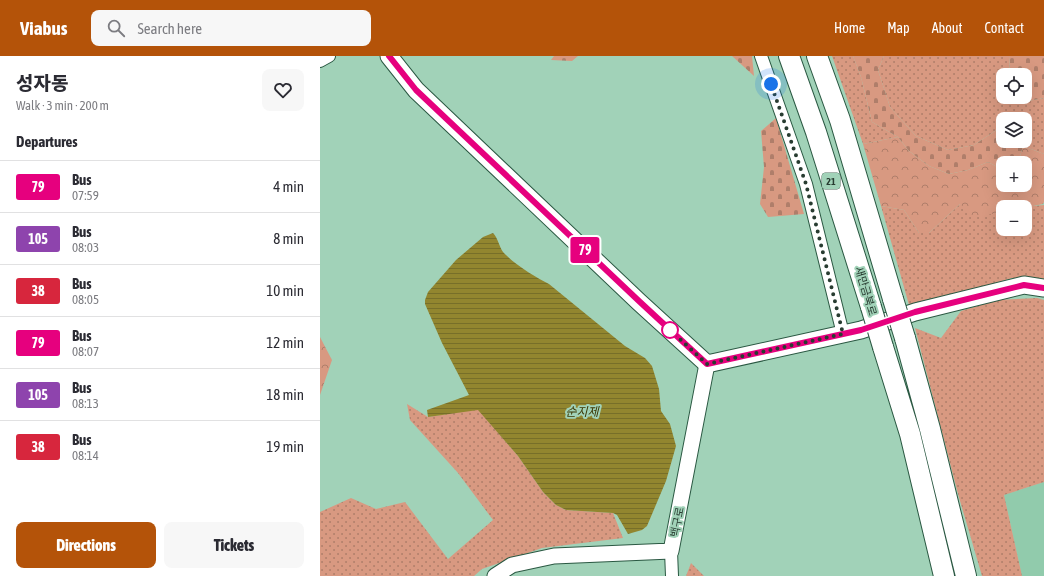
<!DOCTYPE html>
<html lang="en">
<head>
<meta charset="utf-8">
<style>
	:root { --surface:#fff; --page:#f7f7f7; --text:#2b2b33; --muted:#7c7c81; --line:#e1e1e2; --accent:#b45309 }
	body { margin:0; font-family:"Asap Condensed","Noto Sans KR",sans-serif; background:var(--page); color:var(--text); height:100vh; display:flex; flex-direction:column; font-size:15px; white-space:nowrap }
	* { box-sizing:border-box; margin:0 }
	p { font-size:13px; color:var(--muted) }
	.icon { flex:none; width:22px; height:22px; fill:none; stroke:currentColor; stroke-width:2; stroke-linecap:round; stroke-linejoin:round }
	.map { position:relative; flex:1; overflow:hidden }
	.details { display:flex; flex-direction:column; background:var(--surface); width:320px }
	.details>* { flex:none }
	.badge { padding:0 8px; border-radius:3px; font-size:14px; line-height:26px }
	.buttons { position:absolute; left:676px; top:12px; display:grid; gap:8px }
	.buttons a { display:grid; place-items:center; width:36px; height:36px; border-radius:8px; background:var(--surface); box-shadow:0 4px 16px #0002; font-size:20px }
	.you { position:absolute; width:20px; height:20px; margin:-10px; border:3px solid #fff; border-radius:50%; background:#1a73e8; box-shadow:0 0 0 6px #1a73e833 }
	.map>.badge { position:absolute; translate:-50% -50%; box-shadow:0 0 0 2px #fff }
	h2 { padding:0 16px; font-size:15px; line-height:36px }
	.round { display:grid; place-items:center; flex:none; width:42px; height:42px; border-radius:8px; background:var(--page) }
	.overview { display:flex; align-items:center; justify-content:space-between; height:68px; padding:0 16px }
	h1 { font-size:19px; font-weight:800; line-height:30px }
	.button { display:flex; gap:8px; margin-top:auto; padding:8px 16px }
	.button a { flex:1; height:46px; border-radius:8px; background:var(--accent); color:#fff; font-size:16px; font-weight:800; line-height:46px; text-align:center }
	.button a+a { background:var(--page); color:var(--text) }
	ul { padding:0; list-style:none }
	li { display:flex; align-items:center; gap:12px; height:52px; padding:0 16px; border-top:1px solid var(--line) }
	li div { flex:1 }
	li b { display:block; font-size:15px }
	li em { font-style:normal }
	li .badge { min-width:44px; font-weight:700; text-align:center }
	header { display:flex; align-items:center; gap:24px; box-sizing:border-box; height:56px; padding:0 20px; background:var(--accent); color:#fff }
	header strong { font-size:19px }
	nav { display:flex; gap:22px; margin-inline-start:auto; font-size:14px }
	.search { width:280px; height:36px; background:var(--page); display:flex; align-items:center; gap:10px; box-sizing:border-box; padding:0 14px; border-radius:8px; color:var(--muted); font-size:15px }
	main { display:flex; flex:1; min-height:0 }
	.map>svg:first-child { display:block }
	.built { fill:#91cbac }
	.grass { fill:url(#grass-dots) }
	.forest { fill:url(#forest-crowns) }
	.cemetery { fill:url(#cemetery-stones) }
	.water { fill:url(#water-rules) }
	.lines { fill:none; stroke-linecap:round; stroke-linejoin:round }
	.minor-casing { stroke:#2a5842; stroke-width:14 }
	.tertiary-casing { stroke:#2a5842; stroke-width:17 }
	.secondary-casing { stroke:#2a5842; stroke-width:19 }
	.trunk-casing { stroke:#2a5842; stroke-width:22 }
	.minor { stroke:#fff; stroke-width:12 }
	.tertiary { stroke:#fff; stroke-width:15 }
	.secondary { stroke:#fff; stroke-width:17 }
	.trunk { stroke:#fff; stroke-width:20 }
	.trunk-bridge-casing { stroke:#2a5842; stroke-width:22; stroke-linecap:butt }
	.trunk-bridge { stroke:#fff; stroke-width:20 }
	.line-casing { stroke:#fff; stroke-width:9 }
	.line { stroke:#e6007e; stroke-width:6 }
	.walk { stroke:#283c31; stroke-width:4; stroke-dasharray:0 7.2 }
	.stop-dot { fill:#fff; stroke:#e6007e; stroke-width:2 }
	.labels { text-anchor:middle; stroke-width:4; stroke-linejoin:round; paint-order:stroke }
	.shield { fill:#a1d2b8; stroke:#4c695a; stroke-width:1 }
	.shield-label { font-size:10px; font-weight:bold; fill:#283c31 }
	.street-label { font-size:11px; fill:#283c31; stroke:#a1d2b8 }
	.water-label { font-size:12px; font-style:italic; fill:#3a3401; stroke:#a1d2b8 }
</style>
</head>
<body>
<header>
<strong>Viabus</strong>
<div class="search"><svg class="icon" aria-label="search" viewBox="0 0 24 24"><circle cx="10" cy="10" r="6"/><path d="M15 15l6 6"/></svg>Search here</div>
<nav><a>Home</a><a>Map</a><a>About</a><a>Contact</a></nav>
</header>
<main>
<section class="details">
<div class="overview"><div><h1>성자동</h1><p>Walk · 3 min · 200 m</p></div><a class="round"><svg class="icon" aria-label="heart" viewBox="0 0 24 24"><path d="M12 20l-8-8c-3-5 5-10 8-4 3-6 11-1 8 4z"/></svg></a></div>
<h2>Departures</h2>
<ul>
<li><span class="badge" style="background:#e6007e;color:#fff">79</span><div><b>Bus</b><p>07:59</p></div><em>4 min</em></li>
<li><span class="badge" style="background:#8e44ad;color:#fff">105</span><div><b>Bus</b><p>08:03</p></div><em>8 min</em></li>
<li><span class="badge" style="background:#d7263d;color:#fff">38</span><div><b>Bus</b><p>08:05</p></div><em>10 min</em></li>
<li><span class="badge" style="background:#e6007e;color:#fff">79</span><div><b>Bus</b><p>08:07</p></div><em>12 min</em></li>
<li><span class="badge" style="background:#8e44ad;color:#fff">105</span><div><b>Bus</b><p>08:13</p></div><em>18 min</em></li>
<li><span class="badge" style="background:#d7263d;color:#fff">38</span><div><b>Bus</b><p>08:14</p></div><em>19 min</em></li>
</ul>
<div class="button"><a>Directions</a><a>Tickets</a></div>
</section>
<div class="map">
<svg width="724" height="520" viewBox="0 0 724 520">
	<defs>
		<pattern id="grass-dots" width="8" height="8" patternUnits="userSpaceOnUse"><rect width="8" height="8" fill="#d89981"/><path d="M2 2h.1M6 6h.1" fill="none" stroke="#af7e6a" stroke-width="1.8" stroke-linecap="round"/></pattern>
		<pattern id="forest-crowns" width="20" height="18" patternUnits="userSpaceOnUse"><rect width="20" height="18" fill="#d89981"/><path d="M2 6a3 3 0 1 1 6 0M12 15a3 3 0 1 1 6 0" fill="none" stroke="#af7e6a"/></pattern>
		<pattern id="cemetery-stones" width="16" height="16" patternUnits="userSpaceOnUse"><rect width="16" height="16" fill="#d89981"/><path d="M2 7V4a2 2 0 0 1 4 0v3zM10 15v-3a2 2 0 0 1 4 0v3z" fill="#af7e6a"/></pattern>
		<pattern id="water-rules" width="6" height="5" patternUnits="userSpaceOnUse"><rect width="6" height="5" fill="#92862f"/><path d="M0 2.5h6" fill="none" stroke="#776f29"/></pattern>
	</defs>
	<rect width="100%" height="100%" fill="#a1d2b8"/>
	<path class="built" d="M 724,426 L 724,520 L 702,520 L 684,439 Z"/>
	<path class="grass" d="M 512,0 L 533,0 L 541,21 L 552,66 L 578,81 L 543,88 Z
		M 564,0 L 689,0 L 690,19 L 683,19 L 683,41 L 691,41 L 692,48 L 724,42 L 724,98 L 703,90 L 695,85 L 705,85 L 705,63 L 683,63 L 683,77 L 678,73 L 654,89 L 628,94 L 596,80 L 570,51 L 558,14 Z
		M 640,148 L 677,157 L 683,157 L 683,173 L 705,173 L 705,152 L 713,150 L 724,149 L 724,225 L 692,222 L 615,245 L 589,249 L 561,150 L 584,154 L 599,177 L 609,177 Z
		M 717,242 L 724,244 L 724,426 L 684,439 L 702,520 L 662,520 L 638,438 L 595,272 L 621,282 L 641,255 L 677,244 Z
		M 87,348 L 108,361 L 158,353 L 198,400 L 223,436 L 236,449 L 246,454 L 293,457 L 303,482 L 222,492 L 162,513 L 154,520 L 0,520 L 0,456 L 31,442 L 56,453 L 85,446 L 128,503 L 173,464 L 138,417 L 90,364 Z
		M 371,507 L 384,520 L 366,520 Z"/>
	<path class="forest" d="M 578,81 L 589,95 L 609,110 L 629,118 L 648,114 L 668,106 L 683,114 L 683,129 L 705,129 L 705,107 L 698,107 L 703,90 L 724,98 L 724,146 L 723,148 L 713,150 L 705,152 L 705,151 L 683,151 L 683,157 L 677,157 L 654,161 L 640,148 L 609,177 L 599,177 L 584,154 L 561,150 L 543,88 Z
		M 0,281 L 12,304 L 0,339 Z"/>
	<path class="cemetery" d="M 234,0 L 258,0 L 252,5 L 231,4 Z
		M 412,0 L 432,0 L 434,20 Z
		M 533,0 L 564,0 L 558,14 L 570,51 L 596,80 L 628,94 L 654,89 L 678,73 L 683,77 L 683,85 L 695,85 L 703,90 L 698,107 L 683,107 L 683,114 L 668,106 L 648,114 L 629,118 L 609,110 L 589,95 L 578,81 L 552,66 L 541,21 Z
		M 689,0 L 724,0 L 724,42 L 692,48 L 691,41 L 705,41 L 705,19 L 690,19 Z
		M 456,62 L 484,158 L 448,161 L 440,148 L 444,111 L 441,75 Z"/>
	<path class="water" d="M 173,177 C 178,182 179,190 183,196 C 194,208 215,221 229,228 L 305,290 L 325,302 L 332,310 L 339,333 L 341,355 L 350,368 L 356,390 L 346,425 L 327,470 L 322,474 L 308,478 L 297,459 L 293,457 L 246,454 L 236,449 L 223,436 L 198,400 L 158,354 L 108,361 L 107,354 L 149,339 L 122,287 L 105,248 L 105,244 L 108,236 L 136,204 L 163,181 Z"/>
	<g class="lines">
		<defs>
			<path id="minor" d="M 441,0 L 486,128 L 523,278
				M 0,5 L 9,0
				M 351,495 L 352,520"/>
			<path id="tertiary" d="M 175,520 L 192,509 L 234,500 L 351,495 L 387,308"/>
			<path id="secondary" d="M 69,0 L 96,34 L 319,246 L 387,308 L 541,274 L 595,256 L 704,229 L 724,232"/>
			<path id="trunk" d="M 469,0 L 496,76 L 551,251
				M 497,0 L 520,64 L 573,243
				M 585,282 L 610,373 L 646,520
				M 563,291 L 590,378 L 624,520"/>
		</defs>
		<use href="#minor" class="minor-casing"/>
		<use href="#tertiary" class="tertiary-casing"/>
		<use href="#secondary" class="secondary-casing"/>
		<use href="#trunk" class="trunk-casing"/>
		<use href="#minor" class="minor"/>
		<use href="#tertiary" class="tertiary"/>
		<use href="#secondary" class="secondary"/>
		<use href="#trunk" class="trunk"/>
		<defs>
			<path id="trunk-bridge" d="M 573,243 L 585,282
				M 551,251 L 563,291"/>
		</defs>
		<use href="#trunk-bridge" class="trunk-bridge-casing"/>
		<use href="#trunk-bridge" class="trunk-bridge"/>
	</g>
	<g class="lines">
		<defs>
			<path id="line" d="M 69,0 L 96,34 L 320,246 L 387,308 L 541,274 L 595,256 L 704,229 L 724,232"/>
		</defs>
		<use href="#line" class="line-casing"/>
		<use href="#line" class="line"/>
		<path class="walk" d="M 350,274 L 387,308 L 523,278 L 486,128 L 451,28"/>
	</g>
	<circle class="stop-dot" cx="350" cy="274" r="8"/>
	<g class="labels">
		<rect class="shield" x="502" y="117" width="18" height="16" rx="3"/>
		<g class="shield-label">
			<text x="511" y="129">21</text>
		</g>
		<g class="street-label">
			<text transform="translate(546 235) rotate(73)" y="4">새만금북로</text>
			<text transform="translate(357 466) rotate(-79)" y="4">백구로</text>
		</g>
		<g class="water-label">
			<text x="262" y="360">순지제</text>
		</g>
	</g>
</svg>
<div class="buttons">
<a><svg class="icon" aria-label="locate" viewBox="0 0 24 24"><circle cx="12" cy="12" r="6"/><path d="M12 2v4M12 18v4M2 12h4M18 12h4"/></svg></a>
<a><svg class="icon" aria-label="layers" viewBox="0 0 24 24"><path d="M12 4l9 5-9 5-9-5zM3 14l9 5 9-5"/></svg></a>
<a>+</a>
<a>−</a>
</div>
<div class="you" style="left:451px;top:28px"></div>
<b class="badge" style="left:265px;top:194px;background:#e6007e;color:#fff">79</b>
</div>
</main>
</body>
</html>
